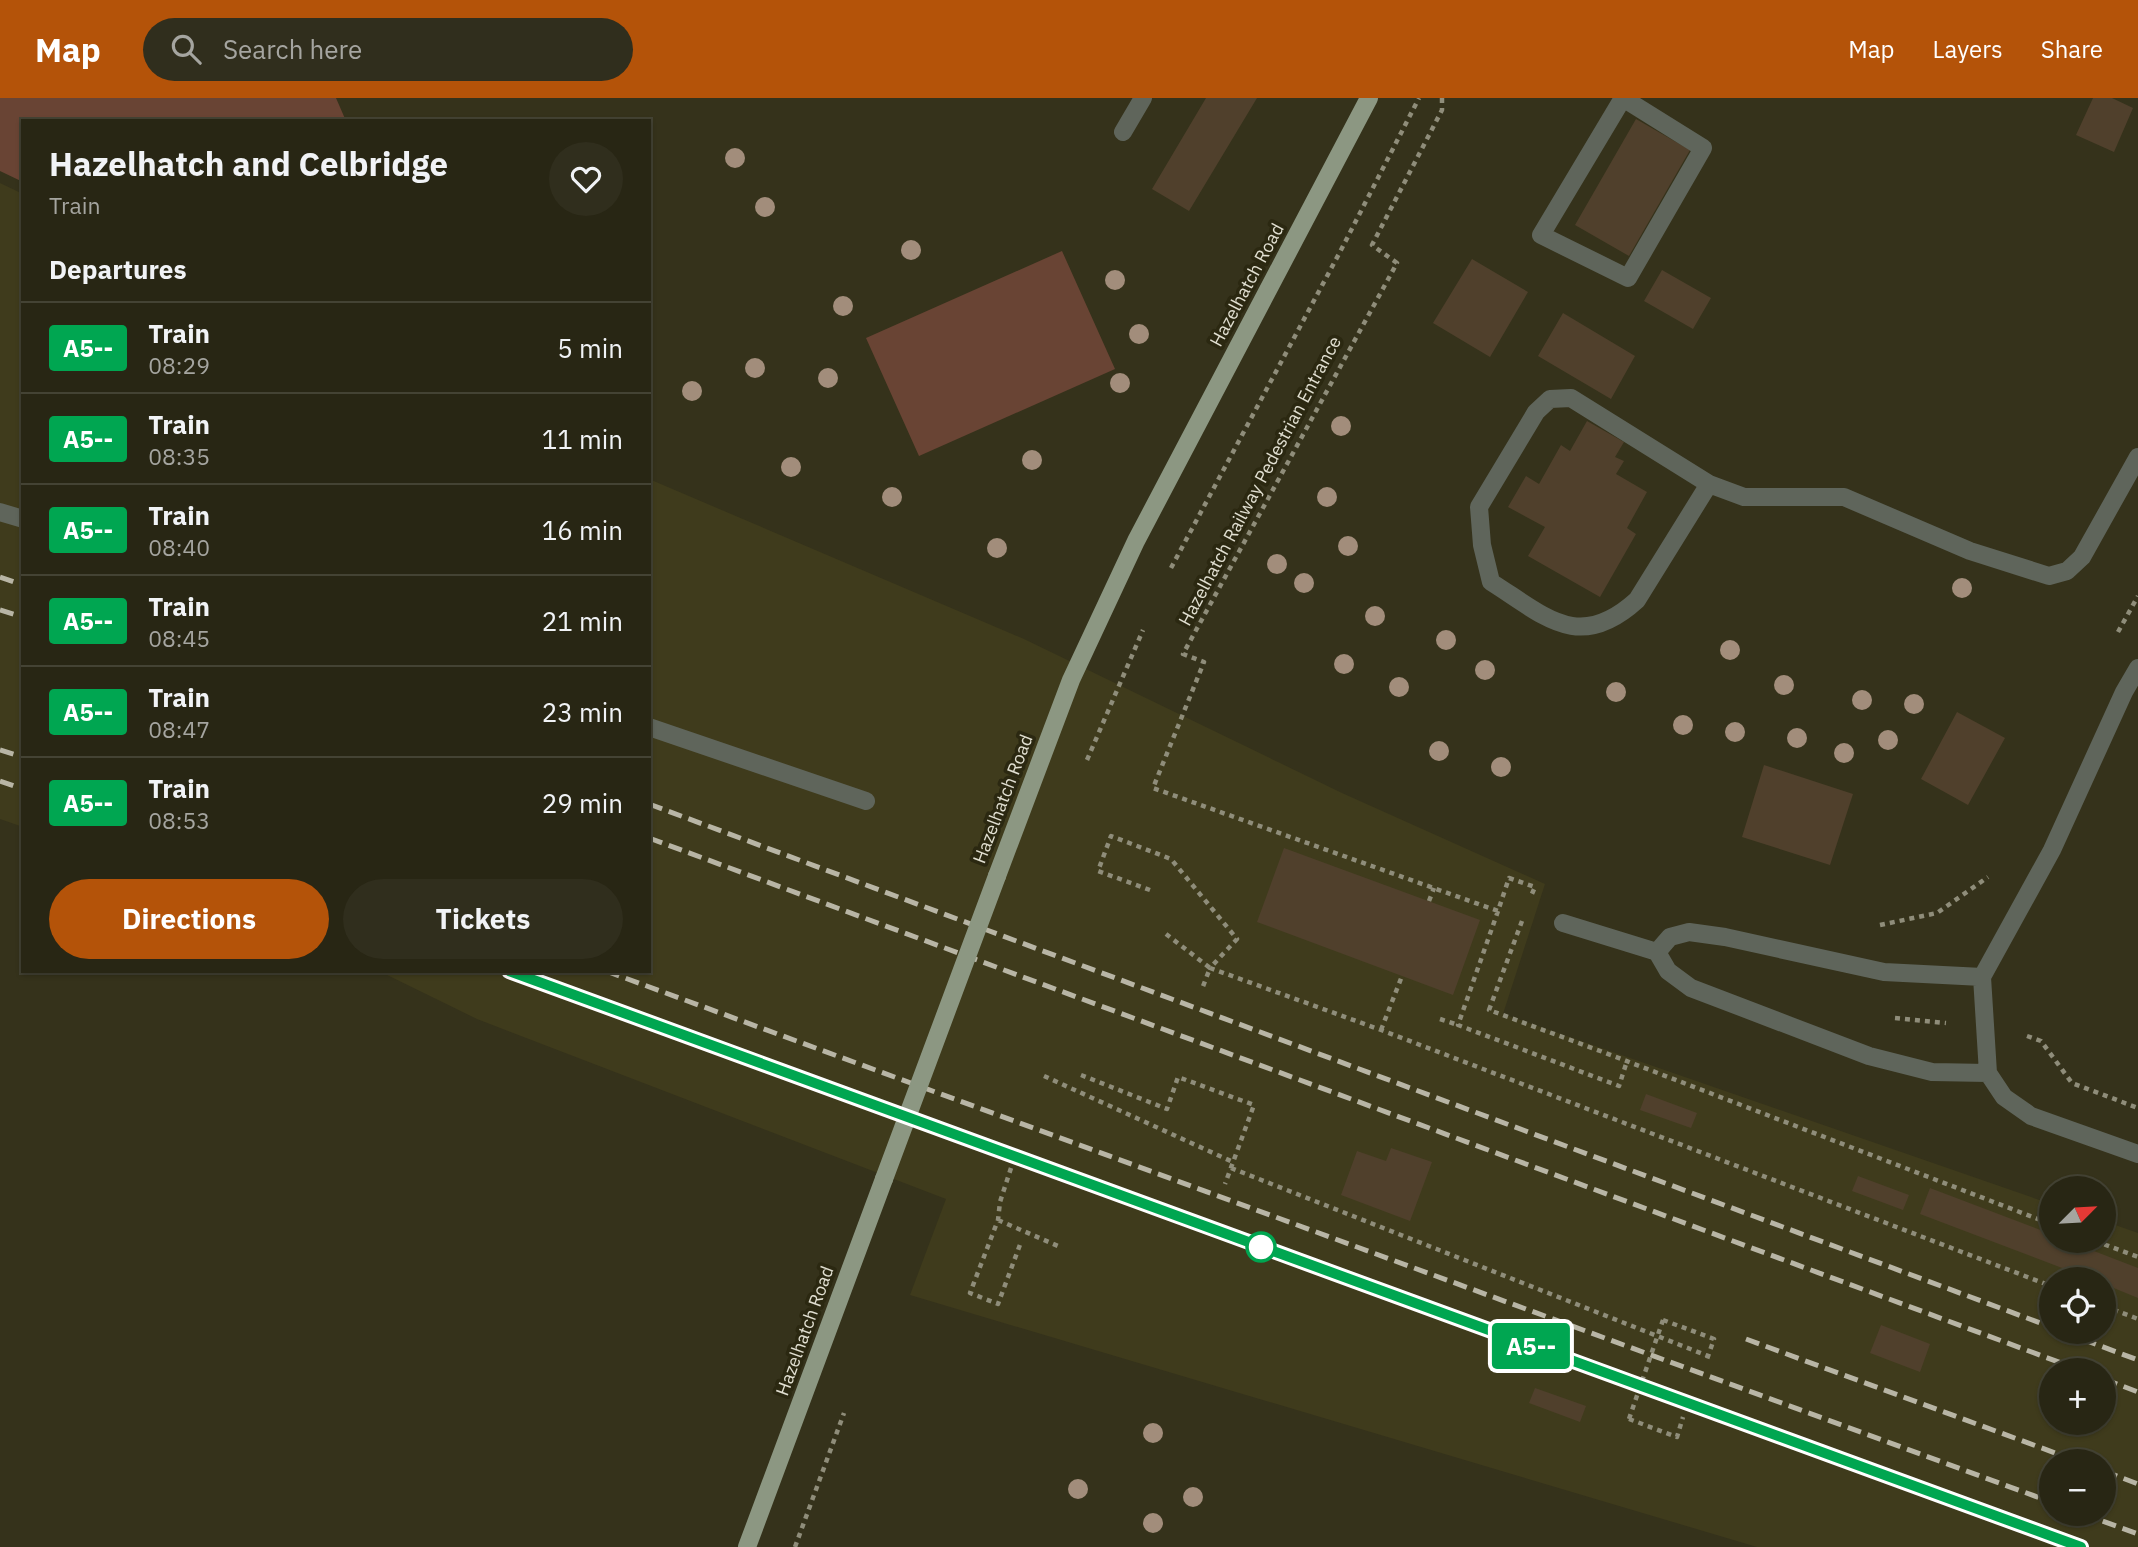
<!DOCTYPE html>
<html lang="en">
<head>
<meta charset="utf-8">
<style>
	:root { --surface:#282614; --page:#302e1d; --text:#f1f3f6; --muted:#a5a5a0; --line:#444334; --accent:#b45309 }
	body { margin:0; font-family:"IBM Plex Sans",sans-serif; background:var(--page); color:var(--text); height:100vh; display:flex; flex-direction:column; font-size:26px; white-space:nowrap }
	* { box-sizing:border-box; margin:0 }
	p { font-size:23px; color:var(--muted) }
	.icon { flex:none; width:38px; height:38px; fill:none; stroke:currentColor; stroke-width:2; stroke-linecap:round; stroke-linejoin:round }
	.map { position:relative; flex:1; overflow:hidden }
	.sheet { position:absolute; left:21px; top:21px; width:630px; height:854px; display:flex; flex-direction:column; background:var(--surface); border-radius:0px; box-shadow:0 2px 5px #0004,0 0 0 2px var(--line) }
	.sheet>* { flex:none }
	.badge { padding:0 14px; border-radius:5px; font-size:24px; line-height:46px }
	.needle { width:46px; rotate:66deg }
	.tools { position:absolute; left:2039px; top:1078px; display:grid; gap:14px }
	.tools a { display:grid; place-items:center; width:77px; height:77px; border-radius:50%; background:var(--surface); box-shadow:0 2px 5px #0004,0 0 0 2px var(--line); font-size:35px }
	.map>.badge { position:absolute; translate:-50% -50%; box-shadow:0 0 0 4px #fff }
	h2 { padding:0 28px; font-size:26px; line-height:63px }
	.round { display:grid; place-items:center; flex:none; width:74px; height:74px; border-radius:37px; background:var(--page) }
	.overview { display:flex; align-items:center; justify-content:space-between; height:119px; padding:0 28px }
	h1 { font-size:33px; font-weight:700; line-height:52px }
	.action { display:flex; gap:14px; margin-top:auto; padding:14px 28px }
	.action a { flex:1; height:80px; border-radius:42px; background:var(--accent); color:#fff; font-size:28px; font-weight:700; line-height:80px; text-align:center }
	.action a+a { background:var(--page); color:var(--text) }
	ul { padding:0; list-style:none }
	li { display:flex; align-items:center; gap:21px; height:91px; padding:0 28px; border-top:2px solid var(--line) }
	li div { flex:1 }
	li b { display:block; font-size:26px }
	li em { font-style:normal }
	li .badge { min-width:77px; font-weight:700; text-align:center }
	header { display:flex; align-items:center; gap:42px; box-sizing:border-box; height:98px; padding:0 35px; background:var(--accent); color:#fff }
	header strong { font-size:33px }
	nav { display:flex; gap:38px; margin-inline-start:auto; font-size:24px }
	.search { width:490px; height:63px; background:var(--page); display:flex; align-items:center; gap:18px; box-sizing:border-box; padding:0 24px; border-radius:38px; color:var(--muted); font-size:26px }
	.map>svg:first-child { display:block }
	.built { fill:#3f3b1c; fill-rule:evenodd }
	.green { fill:#694434 }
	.building { fill:#50402c }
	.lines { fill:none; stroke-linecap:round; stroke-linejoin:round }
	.path { stroke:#8f8d7a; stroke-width:4.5; stroke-dasharray:5 5; stroke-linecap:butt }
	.minor { stroke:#5f655b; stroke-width:18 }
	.major { stroke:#8c9782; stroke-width:18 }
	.rail { stroke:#b8b5a5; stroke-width:5; stroke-dasharray:14 7; stroke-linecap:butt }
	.path-bridge { stroke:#8f8d7a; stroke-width:4.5; stroke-dasharray:5 5; stroke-linecap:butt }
	.major-bridge { stroke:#8c9782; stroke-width:18 }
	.tree { fill:#a28d7b }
	.line-casing { stroke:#fff; stroke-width:16 }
	.line { stroke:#00a651; stroke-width:10 }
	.stop-dot { fill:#fff; stroke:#00a651; stroke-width:3.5 }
	.labels { text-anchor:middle; stroke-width:7; stroke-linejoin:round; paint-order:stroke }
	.street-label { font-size:18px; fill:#e1dfd1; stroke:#2b2811 }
</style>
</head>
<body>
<header>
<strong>Map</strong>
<div class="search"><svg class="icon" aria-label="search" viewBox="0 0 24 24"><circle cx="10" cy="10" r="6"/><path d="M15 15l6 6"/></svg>Search here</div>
<nav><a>Map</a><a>Layers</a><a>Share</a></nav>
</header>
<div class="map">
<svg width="2138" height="1449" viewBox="0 0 2138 1449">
	<rect width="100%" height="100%" fill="#35321b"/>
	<path class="built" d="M 0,85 L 23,96 L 23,729 L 0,721 Z
		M 649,381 L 1024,541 L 1342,695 L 1545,786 L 1503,916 L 2051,1106 L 2051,1143 L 2104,1143 L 2104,1123 L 2138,1135 L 2138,1449 L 1757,1449 L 910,1197 L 946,1101 L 477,921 L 379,873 L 649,873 ZM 2051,1181 L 2104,1181 L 2104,1234 L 2051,1234 ZM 2051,1272 L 2104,1272 L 2104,1325 L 2051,1325 ZM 2051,1363 L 2104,1363 L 2104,1416 L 2051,1416 Z"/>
	<path class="green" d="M 0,0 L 336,0 L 346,23 L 23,23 L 23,84 L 0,73 Z
		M 1062,153 L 1115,271 L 919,358 L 866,240 Z"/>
	<path class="building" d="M 1206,0 L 1257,0 L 1189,113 L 1152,91 Z
		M 2093,0 L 2112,0 L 2133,10 L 2114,54 L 2076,37 Z
		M 1636,21 L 1690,52 L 1629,158 L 1575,127 Z
		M 1472,161 L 1528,194 L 1490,259 L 1433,225 Z
		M 1662,172 L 1711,200 L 1693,231 L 1644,203 Z
		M 1563,215 L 1635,258 L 1611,301 L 1538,258 Z
		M 1587,323 L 1624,344 L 1615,359 L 1624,363 L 1616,376 L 1647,394 L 1627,430 L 1636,436 L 1600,499 L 1528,458 L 1545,429 L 1508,409 L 1526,378 L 1539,386 L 1561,347 L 1570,353 Z
		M 1957,614 L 2005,640 L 1968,707 L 1921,681 Z
		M 1764,667 L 1853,696 L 1830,767 L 1742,739 Z
		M 1284,750 L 1480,822 L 1453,897 L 1257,824 Z
		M 1646,996 L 1697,1015 L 1691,1030 L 1640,1012 Z
		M 1391,1050 L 1432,1064 L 1410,1123 L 1341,1097 L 1357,1053 L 1386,1063 Z
		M 1858,1078 L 1909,1097 L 1903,1112 L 1852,1093 Z
		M 1930,1090 L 2051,1136 L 2051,1143 L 2068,1143 L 2138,1170 L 2138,1200 L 2104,1186 L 2104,1181 L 2091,1181 L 1920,1116 Z
		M 1881,1227 L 1930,1246 L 1920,1274 L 1870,1255 Z
		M 1535,1290 L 1586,1308 L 1580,1324 L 1529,1305 Z"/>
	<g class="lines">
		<path class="path" d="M 1442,0 L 1442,12 L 1372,147 L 1397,165 L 1183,556 L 1204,564 L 1153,690 L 1498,813 L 1509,780 L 1535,789 L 1531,798
			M 1171,470 L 1341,152 L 1419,0
			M 2118,534 L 2138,498
			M 1087,662 L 1143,532
			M 1150,792 L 1098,773 L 1111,738 L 1171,761 L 1237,841 L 1210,870 L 1381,932 L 2051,1188
			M 1429,803 L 1434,790
			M 1498,813 L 1458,927 L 1619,988 L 1627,963
			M 1522,823 L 1489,912 L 1603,954 L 2051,1126
			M 1880,827 L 1937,815 L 1988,779
			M 1166,836 L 1210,870 L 1202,891
			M 1895,920 L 1946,925
			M 1440,921 L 1458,927
			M 1381,932 L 1402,878
			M 2027,938 L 2041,943 L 2072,985 L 2138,1010
			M 1081,977 L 1167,1011 L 1178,979 L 1254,1007 L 1225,1086
			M 1044,978 L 1233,1064
			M 1011,1070 L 1000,1104 L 998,1122 L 970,1195 L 998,1206 L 1021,1144
			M 1231,1070 L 1708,1258
			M 998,1122 L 1058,1148
			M 2095,1143 L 2138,1159
			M 2104,1208 L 2138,1221
			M 1663,1222 L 1714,1241 L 1706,1264
			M 1629,1321 L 1677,1339 L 1683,1319
			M 795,1449 L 844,1315"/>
		<path class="minor" d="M 1623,0 L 1703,50 L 1628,180 L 1541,137 Z
			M 1123,34 L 1143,0
			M 1709,386 L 1637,502 C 1579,555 1545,518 1491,484 L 1482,447 L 1479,409 L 1536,314 L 1550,301 L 1571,300 L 1709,386 L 1744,399 L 1844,399 L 1970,453 L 2049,478 L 2067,473 L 2082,459 L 2138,359
			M 0,414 L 23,421
			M 2138,570 L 2124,594 L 2052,752 L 1982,879 L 1988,975 L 2004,999 L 2031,1018 L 2138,1056
			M 649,629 L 866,703
			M 1563,825 L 1657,854
			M 1982,879 L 1884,874 L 1725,839 L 1689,834 L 1670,839 L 1657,854 L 1668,873 L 1691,890 L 1869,958 L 1932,974 L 1988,975"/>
		<path class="major" d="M 997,778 L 1071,582 L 1136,443 L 1369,0
			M 747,1449 L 884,1081"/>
		<path class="rail" d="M 0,479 L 23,487
			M 0,512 L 23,519
			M 0,652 L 23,659
			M 0,683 L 23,691
			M 649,706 L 2051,1229
			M 649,740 L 2080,1272
			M 509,873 L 2081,1449
			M 606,873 L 2051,1404
			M 2063,1234 L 2138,1262
			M 1746,1241 L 2077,1363
			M 2104,1281 L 2138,1294
			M 2104,1373 L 2138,1386
			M 2083,1416 L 2138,1436"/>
		<path class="path-bridge" d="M 1629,1321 L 1663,1222"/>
		<path class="major-bridge" d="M 884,1081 L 997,778"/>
	</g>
	<g class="tree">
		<circle cx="735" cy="60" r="10"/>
		<circle cx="765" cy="109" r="10"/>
		<circle cx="911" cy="152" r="10"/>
		<circle cx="1115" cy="182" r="10"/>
		<circle cx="843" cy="208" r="10"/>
		<circle cx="1139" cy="236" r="10"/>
		<circle cx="755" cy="270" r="10"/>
		<circle cx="828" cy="280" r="10"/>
		<circle cx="1120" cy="285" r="10"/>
		<circle cx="692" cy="293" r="10"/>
		<circle cx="1341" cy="328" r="10"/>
		<circle cx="1032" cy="362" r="10"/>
		<circle cx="791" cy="369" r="10"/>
		<circle cx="892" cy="399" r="10"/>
		<circle cx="1327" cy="399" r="10"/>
		<circle cx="1348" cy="448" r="10"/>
		<circle cx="997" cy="450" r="10"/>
		<circle cx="1277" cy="466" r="10"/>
		<circle cx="1304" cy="485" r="10"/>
		<circle cx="1962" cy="490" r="10"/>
		<circle cx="1375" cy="518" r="10"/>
		<circle cx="1446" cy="542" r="10"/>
		<circle cx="1730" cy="552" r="10"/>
		<circle cx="1344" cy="566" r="10"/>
		<circle cx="1485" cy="572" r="10"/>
		<circle cx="1784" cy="587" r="10"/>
		<circle cx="1399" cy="589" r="10"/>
		<circle cx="1616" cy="594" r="10"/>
		<circle cx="1862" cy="602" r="10"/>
		<circle cx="1914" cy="606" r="10"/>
		<circle cx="1683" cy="627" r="10"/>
		<circle cx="1735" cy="634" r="10"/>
		<circle cx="1797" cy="640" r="10"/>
		<circle cx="1888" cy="642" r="10"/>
		<circle cx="1439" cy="653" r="10"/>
		<circle cx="1844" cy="655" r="10"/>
		<circle cx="1501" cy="669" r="10"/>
		<circle cx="1153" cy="1335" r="10"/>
		<circle cx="1078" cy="1391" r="10"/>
		<circle cx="1193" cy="1399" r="10"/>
		<circle cx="1153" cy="1425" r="10"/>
	</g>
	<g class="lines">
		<defs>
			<path id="line" d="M 509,873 L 2081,1449"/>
		</defs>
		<use href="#line" class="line-casing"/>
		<use href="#line" class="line"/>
	</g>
	<circle class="stop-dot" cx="1261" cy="1149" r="14"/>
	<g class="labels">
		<g class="street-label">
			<text transform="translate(1247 187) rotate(-62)" y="6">Hazelhatch Road</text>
			<text transform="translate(1260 383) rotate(-62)" y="6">Hazelhatch Railway Pedestrian Entrance</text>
			<text transform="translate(1003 701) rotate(-69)" y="6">Hazelhatch Road</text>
			<text transform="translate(805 1233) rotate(-70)" y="6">Hazelhatch Road</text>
		</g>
	</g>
</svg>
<div class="tools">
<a><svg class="needle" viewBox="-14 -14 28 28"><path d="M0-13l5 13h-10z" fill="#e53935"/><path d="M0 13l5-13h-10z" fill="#a5a5a0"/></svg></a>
<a><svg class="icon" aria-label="locate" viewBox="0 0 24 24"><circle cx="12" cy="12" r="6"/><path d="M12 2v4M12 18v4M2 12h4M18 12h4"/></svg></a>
<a>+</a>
<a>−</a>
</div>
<b class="badge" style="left:1531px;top:1248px;background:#00a651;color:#fff">A5--</b>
<section class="sheet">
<div class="overview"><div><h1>Hazelhatch and Celbridge</h1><p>Train</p></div><a class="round"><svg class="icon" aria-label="heart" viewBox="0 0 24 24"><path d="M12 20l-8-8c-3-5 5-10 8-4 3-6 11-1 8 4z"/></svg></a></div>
<h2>Departures</h2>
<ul>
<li><span class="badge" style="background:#00a651;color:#fff">A5--</span><div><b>Train</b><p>08:29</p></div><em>5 min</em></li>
<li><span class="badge" style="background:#00a651;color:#fff">A5--</span><div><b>Train</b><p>08:35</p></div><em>11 min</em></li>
<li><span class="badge" style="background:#00a651;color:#fff">A5--</span><div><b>Train</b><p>08:40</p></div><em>16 min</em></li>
<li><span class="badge" style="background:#00a651;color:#fff">A5--</span><div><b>Train</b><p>08:45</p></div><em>21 min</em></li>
<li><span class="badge" style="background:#00a651;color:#fff">A5--</span><div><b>Train</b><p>08:47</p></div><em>23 min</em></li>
<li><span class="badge" style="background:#00a651;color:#fff">A5--</span><div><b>Train</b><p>08:53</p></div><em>29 min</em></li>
</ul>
<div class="action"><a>Directions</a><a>Tickets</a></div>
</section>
</div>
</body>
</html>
